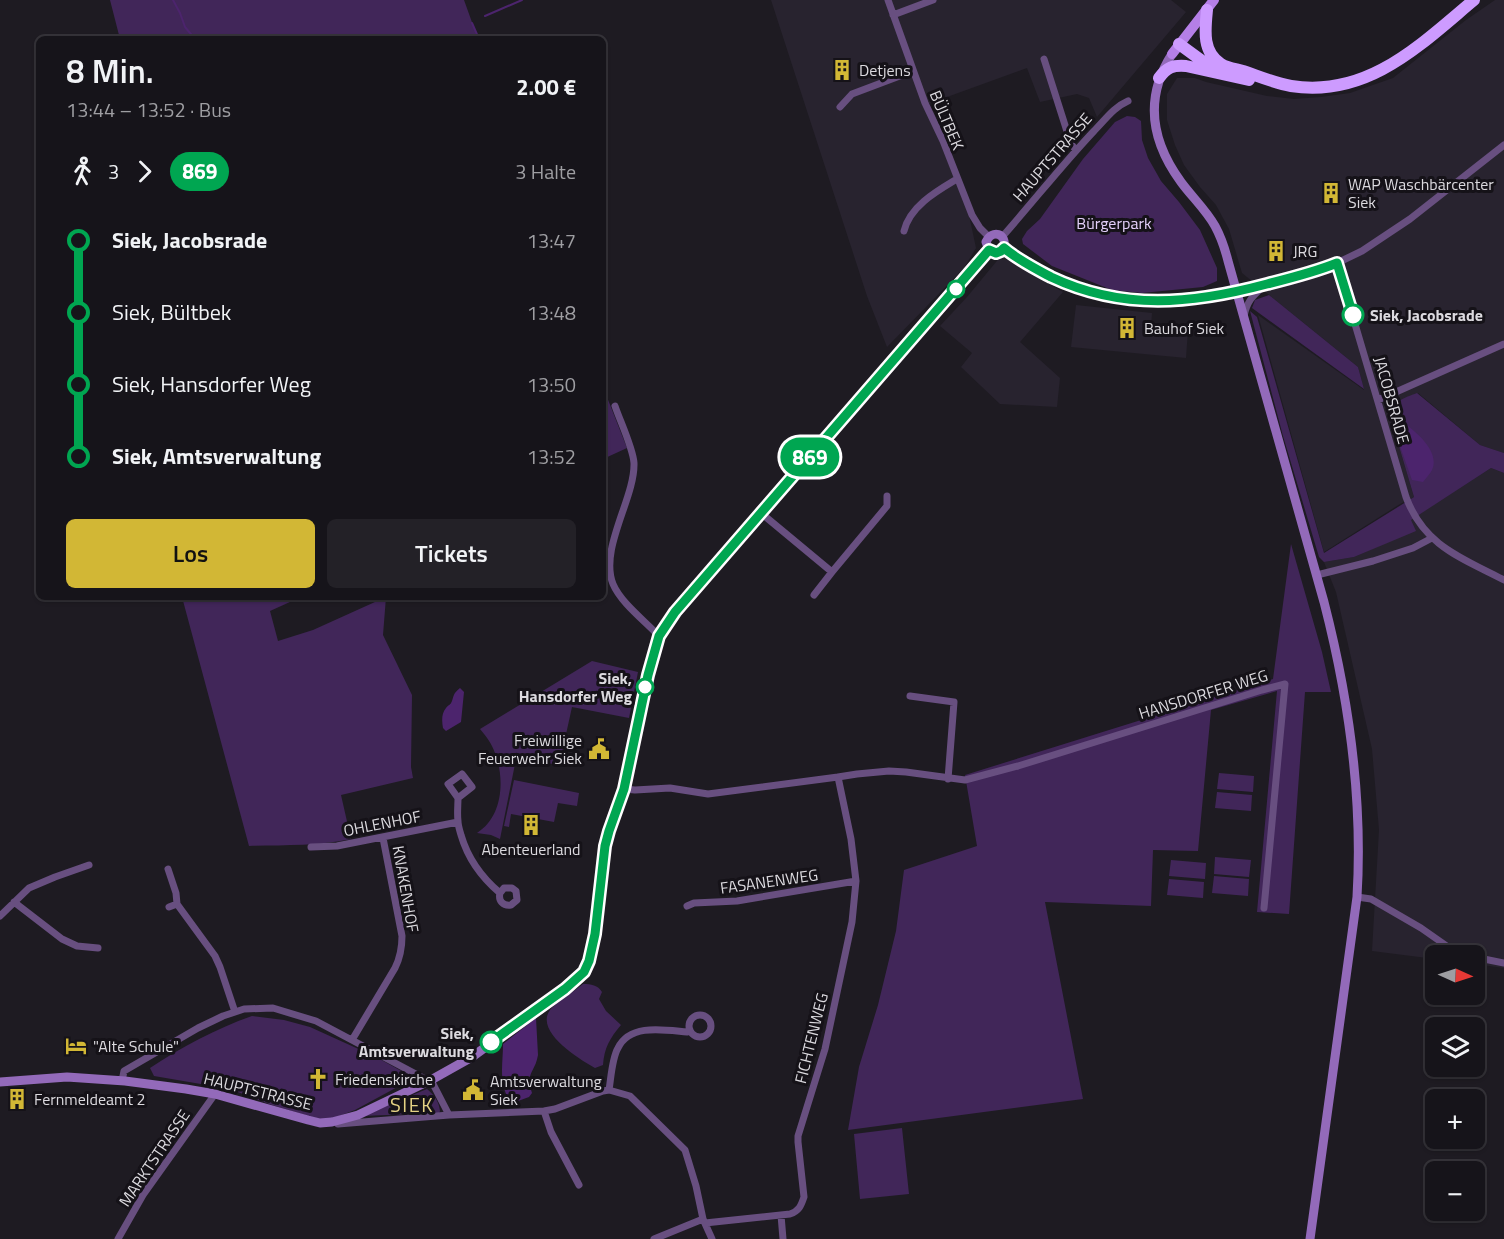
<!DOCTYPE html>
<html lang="de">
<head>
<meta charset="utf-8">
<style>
	:root { --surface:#16141a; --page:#232127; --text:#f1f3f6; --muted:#9e9ea2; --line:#353339; --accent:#d2b735 }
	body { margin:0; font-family:"Titillium Web",sans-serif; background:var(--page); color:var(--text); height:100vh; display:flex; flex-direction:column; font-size:22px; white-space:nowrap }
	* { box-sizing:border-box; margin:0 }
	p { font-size:20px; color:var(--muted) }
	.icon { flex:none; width:33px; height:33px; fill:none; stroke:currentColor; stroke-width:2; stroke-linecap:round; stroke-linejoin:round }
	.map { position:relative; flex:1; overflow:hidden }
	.drawer { position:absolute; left:36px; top:36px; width:570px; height:564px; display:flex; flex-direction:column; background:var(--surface); border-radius:9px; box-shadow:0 2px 4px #0004,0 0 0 2px var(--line) }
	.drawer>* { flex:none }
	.badge { padding:0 12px; border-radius:20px; font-size:21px; line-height:39px }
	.needle { width:39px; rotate:93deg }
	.controls { position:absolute; left:1425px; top:945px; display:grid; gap:12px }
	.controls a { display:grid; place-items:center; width:60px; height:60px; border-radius:9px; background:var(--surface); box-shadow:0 2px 4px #0004,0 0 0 2px var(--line); font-size:30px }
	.map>.badge { position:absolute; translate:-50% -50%; box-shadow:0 0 0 3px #fff }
	.legs { display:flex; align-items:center; gap:9px; height:66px; padding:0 30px; font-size:20px }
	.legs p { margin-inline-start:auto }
	.headline { display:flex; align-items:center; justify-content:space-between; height:102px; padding:0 30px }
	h1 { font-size:33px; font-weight:600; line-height:45px }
	.cta { display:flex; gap:12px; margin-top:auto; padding:12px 30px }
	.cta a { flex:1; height:69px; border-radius:9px; background:var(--accent); color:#111; font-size:24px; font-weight:600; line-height:69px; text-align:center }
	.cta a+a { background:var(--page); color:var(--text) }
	ul { padding:0 30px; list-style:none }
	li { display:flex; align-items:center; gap:21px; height:72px; font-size:22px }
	li i { display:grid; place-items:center; width:9px; height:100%; margin:0 8px; background:currentColor }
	li i::after { content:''; width:15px; height:15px; margin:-8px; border:4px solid; border-radius:50%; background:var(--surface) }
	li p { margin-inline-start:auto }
	li:first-child i { background:linear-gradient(#0000 50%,currentColor 0) }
	li:last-child i { background:linear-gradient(currentColor 50%,#0000 0) }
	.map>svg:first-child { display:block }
	.built { fill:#28232f }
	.green { fill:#412659 }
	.water { fill:#4c246d }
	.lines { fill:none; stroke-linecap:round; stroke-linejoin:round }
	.stream { stroke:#4c246d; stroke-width:2 }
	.street { stroke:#684f80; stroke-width:7 }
	.secondary { stroke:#936aba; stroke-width:9 }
	.primary { stroke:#b57fe7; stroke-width:10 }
	.highway { stroke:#cd9bff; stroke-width:12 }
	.line-1-casing { stroke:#fff; stroke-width:14 }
	.line-1 { stroke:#00a651; stroke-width:9 }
	.stop-1-dot { fill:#fff; stroke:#00a651; stroke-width:3 }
	.labels { text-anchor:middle; stroke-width:6; stroke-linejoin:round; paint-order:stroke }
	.poi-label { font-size:16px; fill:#dcdadf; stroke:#151218; text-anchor:start }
	.street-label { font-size:16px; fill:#dcdadf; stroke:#151218 }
	.park-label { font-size:16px; fill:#e3cff9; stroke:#151218 }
	.stop-label { font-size:16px; font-weight:bold; fill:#dcdadf; stroke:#151218; text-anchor:end }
	.quarter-label { font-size:20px; letter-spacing:1.5px; fill:#e4d284; stroke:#151218 }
</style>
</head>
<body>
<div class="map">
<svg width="1504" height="1239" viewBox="0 0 1504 1239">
	<rect width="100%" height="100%" fill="#1e1b22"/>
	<path class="built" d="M 771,0 L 1171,0 L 1186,12 L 1097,117 L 1089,98 L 1077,94 L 1040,102 L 1027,68 L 925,105 L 969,215 L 976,248 L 964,268 L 887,347 L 867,296 Z
		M 1495,0 L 1504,0 L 1504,453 L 1480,445 L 1418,393 L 1390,416 L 1414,497 L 1400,504 L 1324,552 L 1258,315 L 1364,390 L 1358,367 L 1242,273 L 1229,229 L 1216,205 L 1200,187 L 1184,165 L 1175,145 L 1167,120 L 1167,94 L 1177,78 L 1195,78 L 1206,82 L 1267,96 L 1294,99 L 1321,97 L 1350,93 L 1393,78 L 1466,20 Z
		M 1001,256 L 1063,292 L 1020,342 L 1060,378 L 1057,407 L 1000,404 L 961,367 L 972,353 L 940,326 L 967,297 Z
		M 1076,305 L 1152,313 L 1151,326 L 1188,330 L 1186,358 L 1071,347 Z
		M 1491,468 L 1504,473 L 1504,968 L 1475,964 L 1474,956 L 1436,956 L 1435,959 L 1372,951 L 1379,830 L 1372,749 L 1336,592 L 1324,562 L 1354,557 L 1415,530 L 1410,520 Z"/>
	<path class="green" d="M 110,0 L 464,0 L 478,39 L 120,39 Z
		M 1127,116 L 1135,117 L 1141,121 L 1142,140 L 1148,158 L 1161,181 L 1179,202 L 1200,230 L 1217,268 L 1217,281 L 1203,287 L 1142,293 L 1112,290 L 1052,266 L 1023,244 L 1022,239 L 1027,231 L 1040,219 L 1083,159 L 1115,122 Z
		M 1269,295 L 1358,367 L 1364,389 L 1252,308 L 1255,300 Z
		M 1250,311 L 1257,317 L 1324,553 L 1414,497 L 1390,416 C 1393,401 1404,398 1417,393 L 1480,445 L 1504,453 L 1504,473 L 1491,468 L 1411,520 L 1416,531 L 1354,557 L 1324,562 L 1319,557 L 1283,436 Z
		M 603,387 L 627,448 L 603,459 Z
		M 1291,544 L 1322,652 L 1331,692 L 1305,692 L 1289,914 L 1257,912 L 1277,691 L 1211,710 L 1198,851 L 1153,850 L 1151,906 L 1045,902 L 1083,1099 L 848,1130 L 859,1067 L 878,1005 L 896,931 L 904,870 L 977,846 L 965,775 L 1273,679 Z
		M 182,597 L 301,597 L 270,611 L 278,641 L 313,630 L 386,597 L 383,635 L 412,695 L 411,767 L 413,778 L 341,795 L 351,839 C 318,846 283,845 249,846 Z
		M 592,661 L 638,672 L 629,718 L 572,707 L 561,757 L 553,764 L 516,759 L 500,839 L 491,835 L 477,833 C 503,817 505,779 495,753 C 492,744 486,736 480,729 Z
		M 1219,773 L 1254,776 L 1253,792 L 1217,789 Z
		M 514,780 L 579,793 L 577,806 L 558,803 L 554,822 L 511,814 L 509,827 L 504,826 Z
		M 1217,792 L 1252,795 L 1251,811 L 1215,808 Z
		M 1215,857 L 1251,860 L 1249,877 L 1214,874 Z
		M 1171,860 L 1206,863 L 1205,879 L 1169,876 Z
		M 1214,876 L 1249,879 L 1248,896 L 1212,893 Z
		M 1169,879 L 1204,882 L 1203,898 L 1167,895 Z
		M 583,984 C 591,984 598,985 602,992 L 599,999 L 606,1011 L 621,1025 C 610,1038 604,1048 603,1065 L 595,1068 C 581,1060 534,1032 550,1010 C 554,1004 576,990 583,984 Z
		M 252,1016 L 284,1020 L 310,1027 L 376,1057 L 414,1078 L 355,1110 L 331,1119 L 322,1120 L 272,1105 L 230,1089 L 154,1076 L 150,1068 C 182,1047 215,1029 252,1016 Z
		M 427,1089 C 434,1095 439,1101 440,1111 L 439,1113 L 361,1116 Z
		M 902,1128 L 909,1194 L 860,1199 L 854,1134 Z"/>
	<path class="water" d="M 1407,425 C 1418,434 1440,452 1432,470 C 1430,474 1426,478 1423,482 L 1412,480 L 1396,435 L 1398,427 Z
		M 460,688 L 464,692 L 461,722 L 446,731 L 443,728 C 442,722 441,714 446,708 C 449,704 450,706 452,701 C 454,694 454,693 460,688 Z
		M 536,1018 L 538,1055 C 535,1073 525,1072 532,1093 L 529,1097 L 518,1101 L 507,1096 C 499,1078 503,1063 503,1044 Z"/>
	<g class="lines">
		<path class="stream" d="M 173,0 L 180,13 L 185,27 L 195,39
			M 485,16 L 522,0
			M 472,23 L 479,39"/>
		<path class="street" d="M 888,0 L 925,103 L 943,141 L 972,215 L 980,228 L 989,237
			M 893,15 L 933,0
			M 1044,59 L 1071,144 L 1076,150
			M 840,107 L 852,94 L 913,71
			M 904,231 C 910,206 937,191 957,179
			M 1002,237 C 1033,202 1062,165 1094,131 C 1105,120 1114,107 1128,101
			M 1337,263 L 1406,497 C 1424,546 1462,558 1504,580
			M 1237,292 L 1312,272 L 1337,263 L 1362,251 L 1410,219 L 1504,145
			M 1244,316 C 1247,302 1252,296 1263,287
			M 1378,400 L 1504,344
			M 615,406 C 620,421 633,448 634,463 C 635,498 599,549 613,584 C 621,603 645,621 659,636
			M 761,513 L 832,572 L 814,595
			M 832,572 L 887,506 L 887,496
			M 1317,575 L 1373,561 L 1413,548 L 1432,538
			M 910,696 L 954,702 L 948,779
			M 624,789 L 635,790 L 670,788 L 708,794 L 838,777 L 857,774 L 889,771 L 906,772 L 965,780 L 1018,766 L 1262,690 L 1285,684 L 1264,908
			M 458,798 L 448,784 L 462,774 L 472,787 L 458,798 C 458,805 457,814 458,821 C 458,826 460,831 461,835 C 468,859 481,877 500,893 C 498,901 503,906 511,905 L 517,900 L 516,891 L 512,888 L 504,888 L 500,893
			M 311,847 L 337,846 L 458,822
			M 168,869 L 176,893 L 177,904
			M 1357,897 L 1371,899 L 1421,928 L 1451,949 L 1468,956
			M 14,902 L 62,939 L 77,946 L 98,948
			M 687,906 L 694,903 L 737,901 L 856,881
			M 169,907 L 177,904 L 215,956 L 220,967 L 235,1012
			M 0,916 L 29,888 L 55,877 L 89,865
			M 1474,957 L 1504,963
			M689 1026a11 11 0 1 1 22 0a11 11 0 1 1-22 0Z
			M 352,1040 L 395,968 C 400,958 402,948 402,936 L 383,838
			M 431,1080 L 449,1115 L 544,1111 L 555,1109 L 603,1091 L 609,1090 L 630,1096 L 685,1150 L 696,1186 L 703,1219 L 712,1239
			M 122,1081 L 124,1071 L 198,1028 L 223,1016 L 244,1009 L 273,1008 L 316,1021 L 429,1081
			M 609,1090 C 611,1078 612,1058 618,1048 C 630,1023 665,1030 687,1032 L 690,1030
			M 544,1111 L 551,1132 L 579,1185
			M 338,1124 L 449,1115
			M 781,1215 L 783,1239
			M 705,1223 L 790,1214 C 799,1211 801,1206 804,1197 L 798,1142 L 798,1136 L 825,1049 L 852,922 L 856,881 L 851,839 L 838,777
			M 118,1239 L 143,1195 L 215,1094
			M 654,1239 L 703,1219"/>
		<path class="secondary" d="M 1172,54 C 1144,98 1151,141 1181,182 C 1192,197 1206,210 1215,226 C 1221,237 1225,249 1228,261 L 1324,602 C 1349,699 1363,798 1357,897 L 1310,1239
			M 1004,248 C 1018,260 1034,269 1051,277 C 1110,305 1174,307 1237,292
			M 989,250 L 986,242 C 992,229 1007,233 1004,248
			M 0,1082 L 67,1077 L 125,1081 L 186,1089 L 215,1094 L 308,1120 L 320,1123 L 332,1122 L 358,1115 L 431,1080 L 472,1057 L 575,982 L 584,972 L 589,961 L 593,946 L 605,846 L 609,831 L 624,789 L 647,675 L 659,636 L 675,612 L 688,597 L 989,250"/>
		<path class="primary" d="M 1172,54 L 1214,0"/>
		<path class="highway" d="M 1207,10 C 1205,30 1202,52 1221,64 C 1227,68 1236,69 1243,71 C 1258,76 1274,83 1291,86 C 1368,98 1420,45 1474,0
			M 1179,44 L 1205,63 L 1219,69
			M 1159,78 C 1167,67 1173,65 1186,66 L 1249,80"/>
	</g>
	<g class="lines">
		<defs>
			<path id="line-1" d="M 491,1042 L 565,989 L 584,972 L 589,961 L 595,934 L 605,846 L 609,831 L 624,789 L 648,675 L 659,636 L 675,612 L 688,597 L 989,250 L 996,253 L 1001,251 L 1004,248 C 1018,260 1034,268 1051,277 C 1123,311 1192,304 1267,284 C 1291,278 1315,272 1337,263 L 1353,315"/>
		</defs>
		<use href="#line-1" class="line-1-casing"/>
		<use href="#line-1" class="line-1"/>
	</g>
	<defs>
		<symbol id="building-bare" viewBox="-9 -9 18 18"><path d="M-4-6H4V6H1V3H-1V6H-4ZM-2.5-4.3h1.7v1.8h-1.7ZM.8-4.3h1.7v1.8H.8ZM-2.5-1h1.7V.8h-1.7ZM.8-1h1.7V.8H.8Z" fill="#d2b735" stroke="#151218" stroke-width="2.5" paint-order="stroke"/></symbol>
		<symbol id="civic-bare" viewBox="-9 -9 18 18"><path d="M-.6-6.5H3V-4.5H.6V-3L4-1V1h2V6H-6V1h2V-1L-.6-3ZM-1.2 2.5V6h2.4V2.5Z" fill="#d2b735" stroke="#151218" stroke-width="2.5" paint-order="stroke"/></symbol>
		<symbol id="hotel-bare" viewBox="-9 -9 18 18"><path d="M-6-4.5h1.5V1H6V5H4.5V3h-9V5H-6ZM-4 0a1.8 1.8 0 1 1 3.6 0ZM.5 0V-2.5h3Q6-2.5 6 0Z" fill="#d2b735" stroke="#151218" stroke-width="2.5" paint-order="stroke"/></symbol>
		<symbol id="church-bare" viewBox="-9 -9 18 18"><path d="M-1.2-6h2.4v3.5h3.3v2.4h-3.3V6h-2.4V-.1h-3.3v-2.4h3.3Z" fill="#d2b735" stroke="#151218" stroke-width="2.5" paint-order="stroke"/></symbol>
	</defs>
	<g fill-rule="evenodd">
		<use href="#building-bare" x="827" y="55" width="30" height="30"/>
		<use href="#building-bare" x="1316" y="178" width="30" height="30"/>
		<use href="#building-bare" x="1261" y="236" width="30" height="30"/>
		<use href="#building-bare" x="1112" y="313" width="30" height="30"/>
		<use href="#civic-bare" x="584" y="734" width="30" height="30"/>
		<use href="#building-bare" x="516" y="810" width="30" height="30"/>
		<use href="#hotel-bare" x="61" y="1031" width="30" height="30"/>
		<use href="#church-bare" x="303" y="1064" width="30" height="30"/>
		<use href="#civic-bare" x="458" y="1075" width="30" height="30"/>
		<use href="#building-bare" x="2" y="1084" width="30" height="30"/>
	</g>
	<g class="stop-1-dot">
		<circle cx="956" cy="289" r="8"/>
		<circle cx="1353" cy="315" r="10"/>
		<circle cx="645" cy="687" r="8"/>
		<circle cx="491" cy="1042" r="10"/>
	</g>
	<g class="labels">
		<g class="poi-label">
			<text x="859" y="76">Detjens</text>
			<text x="1348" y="190">WAP Waschbärcenter<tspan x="1348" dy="18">Siek</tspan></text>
			<text x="1293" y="257">JRG</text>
			<text x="1144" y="334">Bauhof Siek</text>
			<text x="582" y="746" text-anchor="end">Freiwillige<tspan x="582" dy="18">Feuerwehr Siek</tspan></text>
			<text x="531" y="855" text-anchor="middle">Abenteuerland</text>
			<text x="93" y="1052">"Alte Schule"</text>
			<text x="335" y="1085">Friedenskirche</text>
			<text x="490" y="1087">Amtsverwaltung<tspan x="490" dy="18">Siek</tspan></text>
			<text x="34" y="1105">Fernmeldeamt 2</text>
		</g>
		<g class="street-label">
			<text transform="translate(947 120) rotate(67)" y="6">BÜLTBEK</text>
			<text transform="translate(1052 157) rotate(-49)" y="6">HAUPTSTRASSE</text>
			<text transform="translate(1392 400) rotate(74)" y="6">JACOBSRADE</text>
			<text transform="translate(1203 694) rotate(-17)" y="6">HANSDORFER WEG</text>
			<text transform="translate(382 823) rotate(-11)" y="6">OHLENHOF</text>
			<text transform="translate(769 881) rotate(-8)" y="6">FASANENWEG</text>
			<text transform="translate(406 889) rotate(80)" y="6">KNAKENHOF</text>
			<text transform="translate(811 1038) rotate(-76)" y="6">FICHTENWEG</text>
			<text transform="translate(258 1091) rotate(14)" y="6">HAUPTSTRASSE</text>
			<text transform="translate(154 1158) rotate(-56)" y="6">MARKTSTRASSE</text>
		</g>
		<g class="park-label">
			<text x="1114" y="229">Bürgerpark</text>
		</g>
		<g class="stop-label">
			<text x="1370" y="321" text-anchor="start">Siek, Jacobsrade</text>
			<text x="632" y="684">Siek,<tspan x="632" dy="18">Hansdorfer Weg</tspan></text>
			<text x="474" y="1039">Siek,<tspan x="474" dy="18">Amtsverwaltung</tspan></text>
		</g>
		<g class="quarter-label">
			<text x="412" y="1112">SIEK</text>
		</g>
	</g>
</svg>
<div class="controls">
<a><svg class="needle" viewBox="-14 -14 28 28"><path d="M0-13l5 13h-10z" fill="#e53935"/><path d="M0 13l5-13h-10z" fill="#9e9ea2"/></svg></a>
<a><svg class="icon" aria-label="layers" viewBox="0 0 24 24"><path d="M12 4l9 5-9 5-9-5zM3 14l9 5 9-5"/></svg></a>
<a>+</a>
<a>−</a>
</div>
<b class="badge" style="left:810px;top:457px;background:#00a651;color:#fff">869</b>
<section class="drawer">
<div class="headline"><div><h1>8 Min.</h1><p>13:44 – 13:52 · Bus</p></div><b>2.00 €</b></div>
<div class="legs"><svg class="icon" aria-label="walk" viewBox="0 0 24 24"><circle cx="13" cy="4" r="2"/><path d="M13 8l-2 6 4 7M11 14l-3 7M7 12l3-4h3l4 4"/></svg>3<svg class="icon" aria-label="forward" viewBox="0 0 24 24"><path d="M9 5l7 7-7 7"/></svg><b class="badge" style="background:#00a651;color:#fff">869</b><p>3 Halte</p></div>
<ul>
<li><i style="color:#00a651"></i><b>Siek, Jacobsrade</b><p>13:47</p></li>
<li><i style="color:#00a651"></i><span>Siek, Bültbek</span><p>13:48</p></li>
<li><i style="color:#00a651"></i><span>Siek, Hansdorfer Weg</span><p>13:50</p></li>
<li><i style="color:#00a651"></i><b>Siek, Amtsverwaltung</b><p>13:52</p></li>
</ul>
<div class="cta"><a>Los</a><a>Tickets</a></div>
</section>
</div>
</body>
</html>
